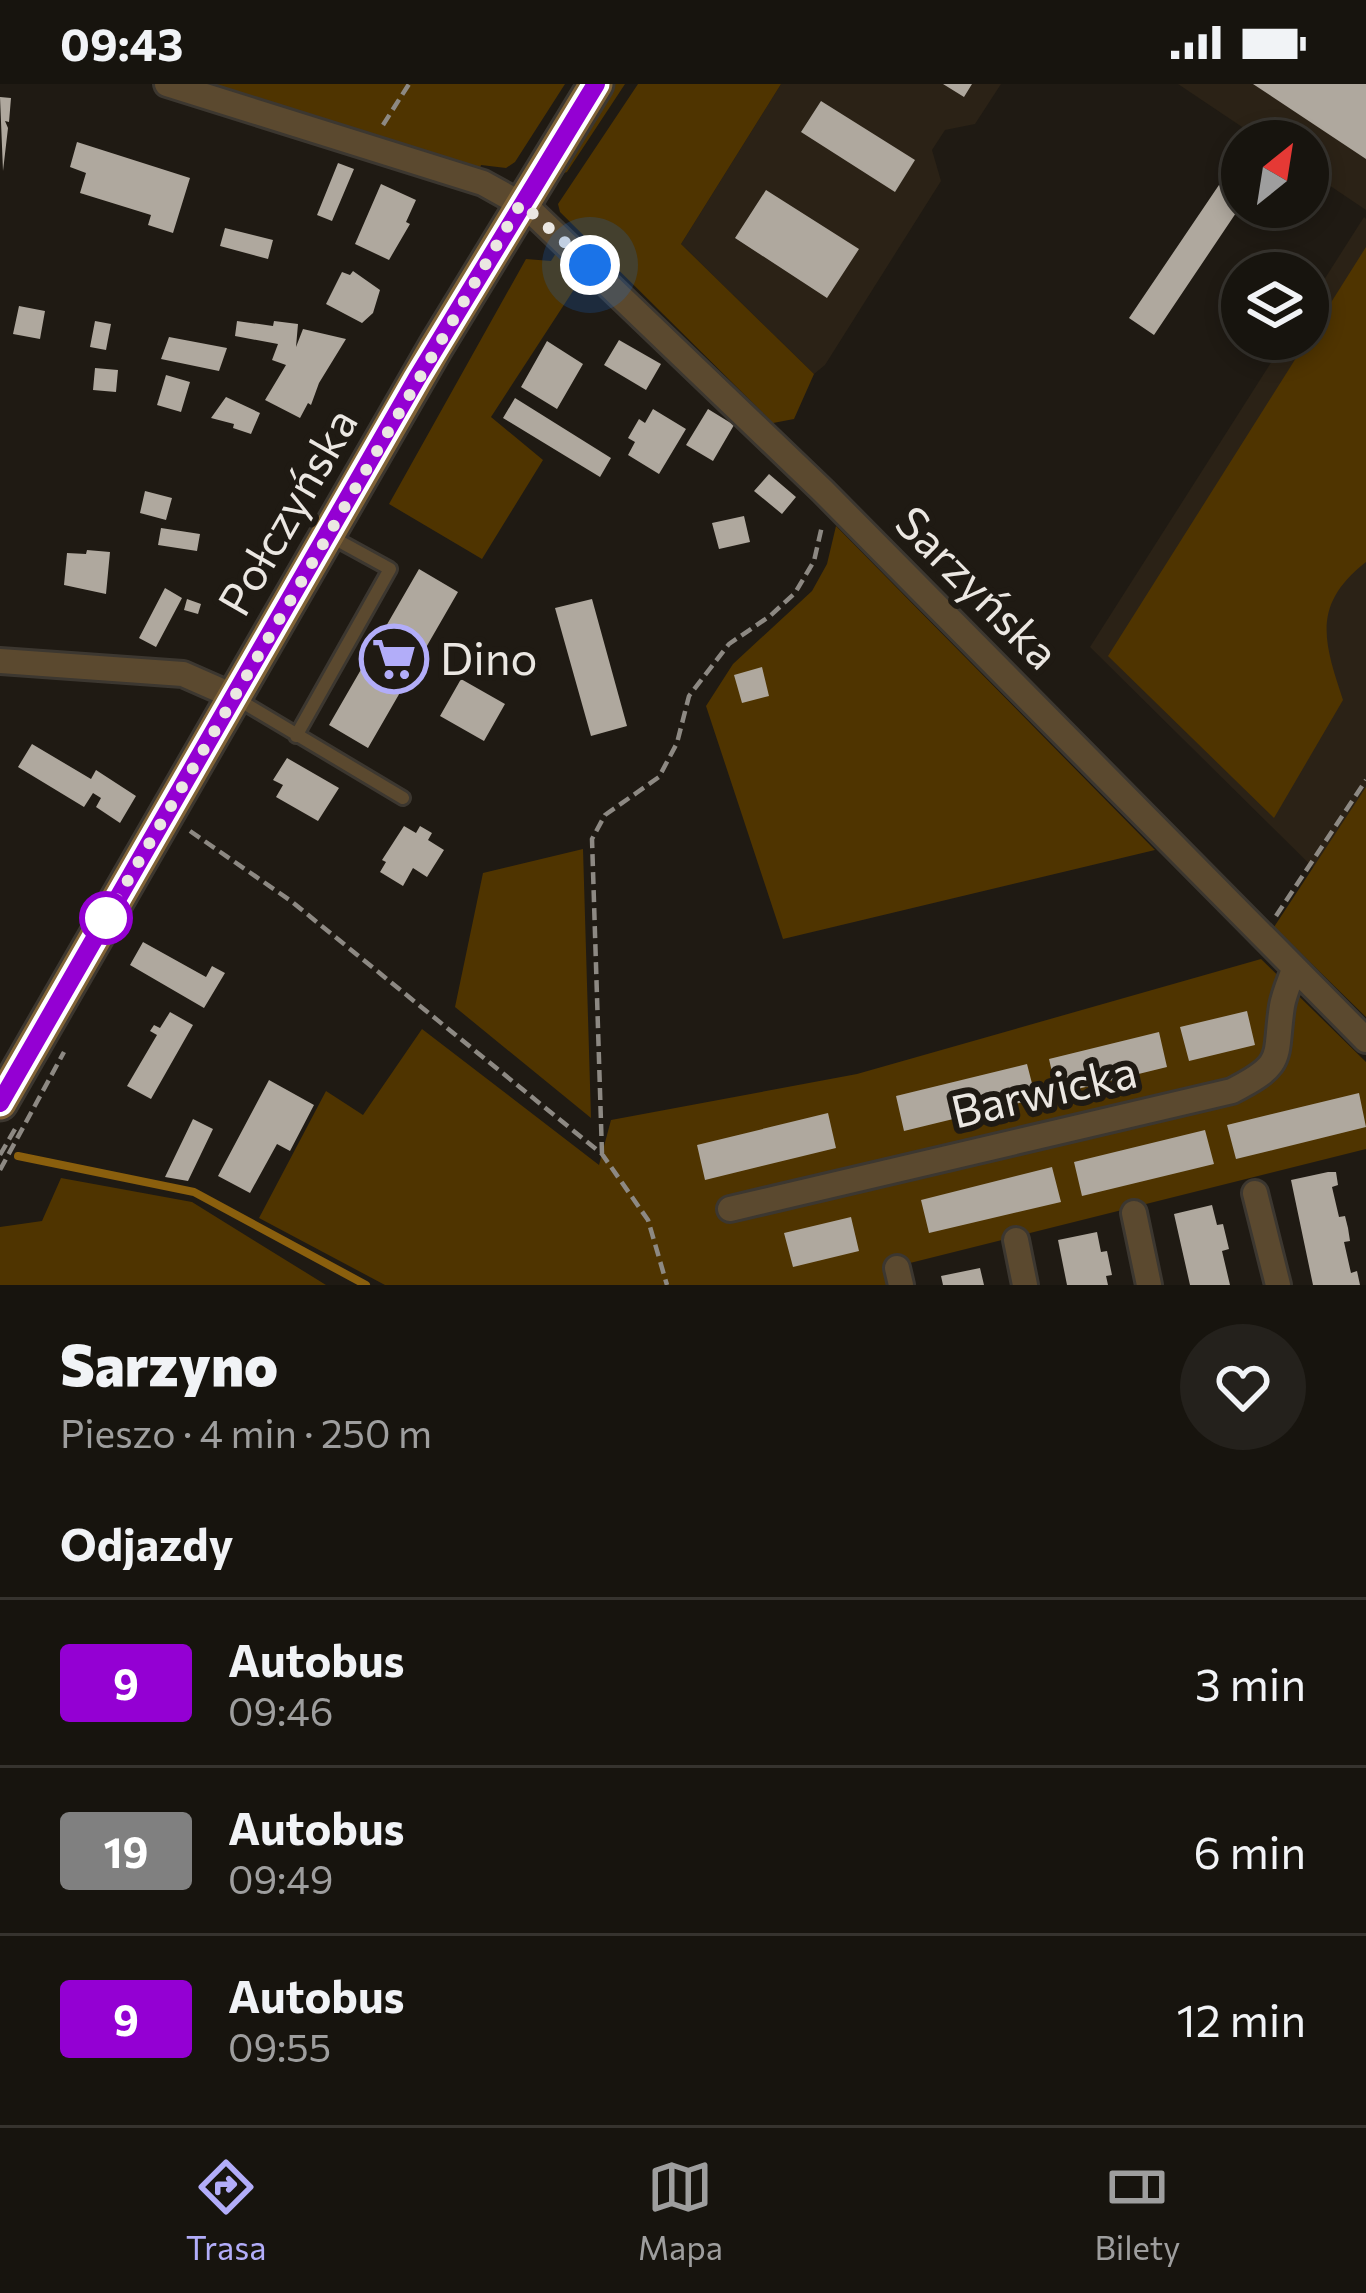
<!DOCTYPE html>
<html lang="pl">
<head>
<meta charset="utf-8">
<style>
	:root { --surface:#17140e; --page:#24211c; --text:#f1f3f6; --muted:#9e9e9e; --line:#36332e; --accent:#b2adf9 }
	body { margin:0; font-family:Commissioner,sans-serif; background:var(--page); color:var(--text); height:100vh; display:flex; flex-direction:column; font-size:45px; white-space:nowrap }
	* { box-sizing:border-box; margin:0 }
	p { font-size:39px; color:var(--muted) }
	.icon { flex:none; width:66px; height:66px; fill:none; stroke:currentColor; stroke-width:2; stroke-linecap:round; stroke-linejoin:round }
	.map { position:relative; height:1201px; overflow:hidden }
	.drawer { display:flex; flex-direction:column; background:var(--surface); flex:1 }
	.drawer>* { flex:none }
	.badge { padding:0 24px; border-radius:9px; font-size:42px; line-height:78px }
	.needle { width:78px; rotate:30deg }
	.buttons { position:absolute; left:1221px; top:36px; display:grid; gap:24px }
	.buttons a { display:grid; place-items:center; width:108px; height:108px; border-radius:50%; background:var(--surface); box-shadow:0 6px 18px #0003,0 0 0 3px var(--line); font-size:60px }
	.you { position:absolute; width:60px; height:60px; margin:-30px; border:9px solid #fff; border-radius:50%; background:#1a73e8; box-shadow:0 0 0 18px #1a73e833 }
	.map>.badge { position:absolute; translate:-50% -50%; box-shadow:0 0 0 6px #fff }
	h2 { padding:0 60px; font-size:45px; line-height:108px }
	.round { display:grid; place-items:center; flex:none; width:126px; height:126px; border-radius:63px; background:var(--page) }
	.head { display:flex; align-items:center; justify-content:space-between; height:204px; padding:0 60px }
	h1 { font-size:57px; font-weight:800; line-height:90px }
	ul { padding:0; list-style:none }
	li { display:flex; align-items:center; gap:36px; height:168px; padding:0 60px; border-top:3px solid var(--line) }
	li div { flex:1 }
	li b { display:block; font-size:45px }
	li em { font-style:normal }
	li .badge { min-width:132px; font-weight:700; text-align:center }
	.status { display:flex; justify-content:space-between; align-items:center; height:84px; padding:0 60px; background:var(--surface); direction:ltr }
	.status svg { height:33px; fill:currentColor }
	.dock { display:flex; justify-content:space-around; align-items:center; height:168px; border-top:3px solid var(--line); background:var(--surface); font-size:33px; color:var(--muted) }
	.dock a { display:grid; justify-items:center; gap:6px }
	.dock .current { color:var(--accent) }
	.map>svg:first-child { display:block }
	.built { fill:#2b2216 }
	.green { fill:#4f3400 }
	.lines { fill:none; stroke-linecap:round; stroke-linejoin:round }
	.stream { stroke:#8a5f0d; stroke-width:8 }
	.building { fill:#afa89e }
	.service-casing { stroke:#3c3730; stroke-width:18 }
	.minor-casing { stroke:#3c3730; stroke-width:30 }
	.secondary-casing { stroke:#3c3730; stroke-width:39 }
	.path { stroke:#8d8983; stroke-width:4.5; stroke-dasharray:12 6; stroke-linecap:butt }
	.service { stroke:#5b492f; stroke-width:12 }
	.minor { stroke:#5b492f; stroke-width:24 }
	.secondary { stroke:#806337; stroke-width:33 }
	.line-casing { stroke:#fff; stroke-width:27 }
	.line { stroke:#9400d3; stroke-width:18 }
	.walk { stroke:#ebe7e2; stroke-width:12; stroke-dasharray:0 21.6 }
	.stop-dot { fill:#fff; stroke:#9400d3; stroke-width:6 }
	.labels { text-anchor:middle; stroke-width:12; stroke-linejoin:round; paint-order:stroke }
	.street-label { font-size:45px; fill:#ebe7e2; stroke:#1f1a13 }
	.poi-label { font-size:45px; fill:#ebe7e2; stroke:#1f1a13; text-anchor:start }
</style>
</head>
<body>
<div class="status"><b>09:43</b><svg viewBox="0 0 49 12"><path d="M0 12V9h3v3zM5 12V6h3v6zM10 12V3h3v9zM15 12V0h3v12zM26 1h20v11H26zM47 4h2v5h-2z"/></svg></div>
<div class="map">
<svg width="1366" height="1201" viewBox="0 0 1366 1201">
	<rect width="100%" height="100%" fill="#1f1a13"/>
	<path class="built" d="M 781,0 L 1001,0 L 975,40 L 945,46 L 932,66 L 941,97 L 825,281 L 814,290 L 681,160 Z
		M 1178,0 L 1366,0 L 1366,126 L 1308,87 L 1308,57 L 1263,57 Z
		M 1364,133 L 1366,135 L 1366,836 L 1090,563 L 1286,255 L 1308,255 L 1308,221 Z"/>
	<path class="green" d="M 214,0 L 565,0 L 515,78 L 506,84 L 481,81 L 478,90 Z
		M 612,0 L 625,0 L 567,88 L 559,91 Z
		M 638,0 L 781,0 L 681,160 L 814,290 L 794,335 L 773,339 L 560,128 L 558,120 Z
		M 1366,163 L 1366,478 C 1311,521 1324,558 1343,616 L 1274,734 L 1108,572 Z
		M 556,169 L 584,190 L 491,333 L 543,376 L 482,475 L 389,420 L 526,175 L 551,177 Z
		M 836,442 L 1155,766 L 783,855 L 706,622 L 733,580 L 812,507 L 827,480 Z
		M 1366,703 L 1366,933 L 1274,843 Z
		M 583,765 L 591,1034 L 455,923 L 483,789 Z
		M 1261,875 L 1366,978 L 1366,1065 L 890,1184 L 893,1201 L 385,1201 L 259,1134 L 326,1007 L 363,1031 L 422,945 L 599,1081 L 611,1036 L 857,990 Z
		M 61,1094 L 192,1118 L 326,1201 L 0,1201 L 0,1143 L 42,1137 Z"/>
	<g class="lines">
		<path class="stream" d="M 18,1072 L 194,1108 L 366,1201"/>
	</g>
	<path class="building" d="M 943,0 L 972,0 L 964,13 Z
		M 1253,0 L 1366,0 L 1366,75 Z
		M 0,13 L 11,14 L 9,38 L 5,37 L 8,44 L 3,87 Z
		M 821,17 L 915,76 L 895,108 L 801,48 Z
		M 77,58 L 190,94 L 173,149 L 148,141 L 151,131 L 80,109 L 86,89 L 70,83 Z
		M 338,79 L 354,85 L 332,137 L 317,131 Z
		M 1221,98 L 1242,112 L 1242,120 L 1154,251 L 1129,234 Z
		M 381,100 L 416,116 L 406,138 L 410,140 L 389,176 L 355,160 Z
		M 766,106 L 859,165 L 827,214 L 735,154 Z
		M 225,144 L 273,156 L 268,175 L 220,162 Z
		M 353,187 L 380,206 L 373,229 L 362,239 L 326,220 L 342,188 L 350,191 Z
		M 19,222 L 45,227 L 40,255 L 13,250 Z
		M 95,237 L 111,240 L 106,266 L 90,263 Z
		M 237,237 L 273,242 L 274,237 L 298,240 L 296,263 L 303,245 L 346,255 L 319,299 L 311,321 L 308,319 L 300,334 L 265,316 L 286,281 L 272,276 L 278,260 L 235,252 Z
		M 169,253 L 227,264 L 219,287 L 161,275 Z
		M 619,256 L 661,280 L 646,306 L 604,281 Z
		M 547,257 L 583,280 L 557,325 L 521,303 Z
		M 95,284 L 118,286 L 116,308 L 93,306 Z
		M 166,291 L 190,298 L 181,328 L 157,321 Z
		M 226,313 L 260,329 L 251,350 L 233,344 L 234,340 L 211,334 Z
		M 515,314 L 611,374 L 600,393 L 503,334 Z
		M 653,325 L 686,345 L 659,390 L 628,371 L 635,358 L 628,354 L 639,335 L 645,339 Z
		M 708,325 L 734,341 L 713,377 L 686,361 Z
		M 769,390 L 796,413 L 782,430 L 754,407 Z
		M 145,407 L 172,414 L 166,436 L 140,429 Z
		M 744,432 L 750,458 L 719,465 L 712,439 Z
		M 161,444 L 200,450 L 197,467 L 158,461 Z
		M 87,466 L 110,468 L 106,510 L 64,501 L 67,469 L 86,470 Z
		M 419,485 L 458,508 L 368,664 L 329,641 Z
		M 165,504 L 182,514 L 156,563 L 139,554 Z
		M 187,515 L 201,520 L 198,530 L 184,526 Z
		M 592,515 L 627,642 L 591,652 L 555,524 Z
		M 762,583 L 769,612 L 742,619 L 734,591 Z
		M 461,595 L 505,620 L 484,657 L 440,632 Z
		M 32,660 L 91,695 L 96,686 L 136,712 L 120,739 L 96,723 L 101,714 L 93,709 L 84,723 L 18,683 Z
		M 287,674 L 339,704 L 318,737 L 276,713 L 283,701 L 273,696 Z
		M 404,742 L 416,749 L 420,742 L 432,749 L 428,756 L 444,766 L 427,793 L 413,784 L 403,802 L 380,788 L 386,778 L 382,776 Z
		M 143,858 L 206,893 L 212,882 L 225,889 L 204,924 L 130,881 Z
		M 1247,927 L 1255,961 L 1189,977 L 1180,943 Z
		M 170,928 L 193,941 L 151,1015 L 127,1002 L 157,951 L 150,947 L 154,941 L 160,944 Z
		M 1159,948 L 1167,983 L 1057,1010 L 1049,975 Z
		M 1027,980 L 1036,1015 L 904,1047 L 896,1012 Z
		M 269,996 L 314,1021 L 290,1067 L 277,1060 L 250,1109 L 218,1092 Z
		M 1359,1009 L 1366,1043 L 1236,1075 L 1227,1041 Z
		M 828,1029 L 836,1064 L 705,1096 L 697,1061 Z
		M 193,1035 L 213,1045 L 188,1097 L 165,1093 Z
		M 1205,1046 L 1214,1080 L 1082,1112 L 1074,1078 Z
		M 1052,1083 L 1061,1118 L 929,1149 L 921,1116 Z
		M 1328,1088 L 1336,1088 L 1338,1101 L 1332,1103 L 1339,1133 L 1345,1132 L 1348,1144 L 1350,1157 L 1344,1158 L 1351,1189 L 1357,1187 L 1360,1201 L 1313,1201 L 1291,1096 Z
		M 1212,1121 L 1217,1141 L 1223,1140 L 1229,1165 L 1222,1167 L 1230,1201 L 1190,1201 L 1174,1130 Z
		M 851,1133 L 859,1167 L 793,1183 L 784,1149 Z
		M 1097,1148 L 1101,1168 L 1107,1167 L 1112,1191 L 1106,1192 L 1108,1201 L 1067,1201 L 1058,1156 Z
		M 980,1184 L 984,1201 L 943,1201 L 941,1192 Z"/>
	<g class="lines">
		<defs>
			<path id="service" d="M 234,613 L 403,714
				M 296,652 L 390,485 L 328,451"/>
			<path id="minor" d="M 167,0 L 483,99 L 528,124 L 823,407 L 1366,956
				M 0,577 L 183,590 L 233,612
				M 1255,1109 L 1278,1201
				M 730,1125 L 1232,1007 C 1287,979 1274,974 1282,922 C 1284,910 1290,897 1294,885
				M 1134,1129 L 1149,1201
				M 1016,1156 L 1025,1201
				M 897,1184 L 901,1201"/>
			<path id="secondary" d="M 0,1019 L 435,264 L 596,0"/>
		</defs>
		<use href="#service" class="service-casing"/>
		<use href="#minor" class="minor-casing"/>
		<use href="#secondary" class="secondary-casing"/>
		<path class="path" d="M 383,41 L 409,0
			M 190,747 L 291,817 L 602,1070 L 648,1136 L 667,1201
			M 1276,832 L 1366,696
			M 602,1070 L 592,755 L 605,731 L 659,693 L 677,659 L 689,612 L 729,560 L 770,532 L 795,509 L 814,477 L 822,442
			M 0,1071 L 15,1045
			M 0,1086 L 64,968"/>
		<use href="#service" class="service"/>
		<use href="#minor" class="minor"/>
		<use href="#secondary" class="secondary"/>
	</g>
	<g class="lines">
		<defs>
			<path id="line" d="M 0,1019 L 417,294 L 596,0"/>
		</defs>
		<use href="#line" class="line-casing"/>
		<use href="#line" class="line"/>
		<path class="walk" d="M 106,834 L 521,119 L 590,181"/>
	</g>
	<defs>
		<symbol id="supermarket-ring" viewBox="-11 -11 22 22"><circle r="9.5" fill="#1f1a13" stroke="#b2adf9" stroke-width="1.5"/><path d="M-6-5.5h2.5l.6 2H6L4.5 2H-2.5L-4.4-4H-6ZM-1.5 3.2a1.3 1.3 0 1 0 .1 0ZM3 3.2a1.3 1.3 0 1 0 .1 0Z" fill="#b2adf9"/></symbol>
	</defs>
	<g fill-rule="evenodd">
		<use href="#supermarket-ring" x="356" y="537" width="76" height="76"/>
	</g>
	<circle class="stop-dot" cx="106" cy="834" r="24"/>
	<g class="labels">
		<g class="street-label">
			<text transform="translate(288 428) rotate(-60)" y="16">Połczyńska</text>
			<text transform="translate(977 504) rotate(45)" y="16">Sarzyńska</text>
			<text transform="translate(1044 1008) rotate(-13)" y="16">Barwicka</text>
		</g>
		<g class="poi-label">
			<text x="440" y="591">Dino</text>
		</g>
	</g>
</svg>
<div class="buttons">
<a><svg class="needle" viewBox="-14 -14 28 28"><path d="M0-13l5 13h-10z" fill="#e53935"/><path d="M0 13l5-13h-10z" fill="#9e9e9e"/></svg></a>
<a><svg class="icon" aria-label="layers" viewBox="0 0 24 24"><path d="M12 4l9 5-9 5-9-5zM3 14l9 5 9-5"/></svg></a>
</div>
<div class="you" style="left:590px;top:181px"></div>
</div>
<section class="drawer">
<div class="head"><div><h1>Sarzyno</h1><p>Pieszo · 4 min · 250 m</p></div><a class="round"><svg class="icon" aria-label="heart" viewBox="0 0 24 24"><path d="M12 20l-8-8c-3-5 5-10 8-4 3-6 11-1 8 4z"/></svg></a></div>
<h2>Odjazdy</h2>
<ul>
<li><span class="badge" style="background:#9400d3;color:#fff">9</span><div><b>Autobus</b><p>09:46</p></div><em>3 min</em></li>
<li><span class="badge" style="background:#808080;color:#fff">19</span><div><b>Autobus</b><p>09:49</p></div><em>6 min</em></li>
<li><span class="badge" style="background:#9400d3;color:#fff">9</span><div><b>Autobus</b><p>09:55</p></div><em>12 min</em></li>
</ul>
</section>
<nav class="dock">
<a class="current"><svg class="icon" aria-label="directions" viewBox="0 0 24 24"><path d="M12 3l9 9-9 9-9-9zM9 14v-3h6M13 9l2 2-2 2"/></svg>Trasa</a>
<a><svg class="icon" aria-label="map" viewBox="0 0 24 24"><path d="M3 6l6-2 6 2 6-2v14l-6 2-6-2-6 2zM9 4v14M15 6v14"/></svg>Mapa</a>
<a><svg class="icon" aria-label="tickets" viewBox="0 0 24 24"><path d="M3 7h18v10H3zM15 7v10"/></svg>Bilety</a>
</nav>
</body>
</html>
